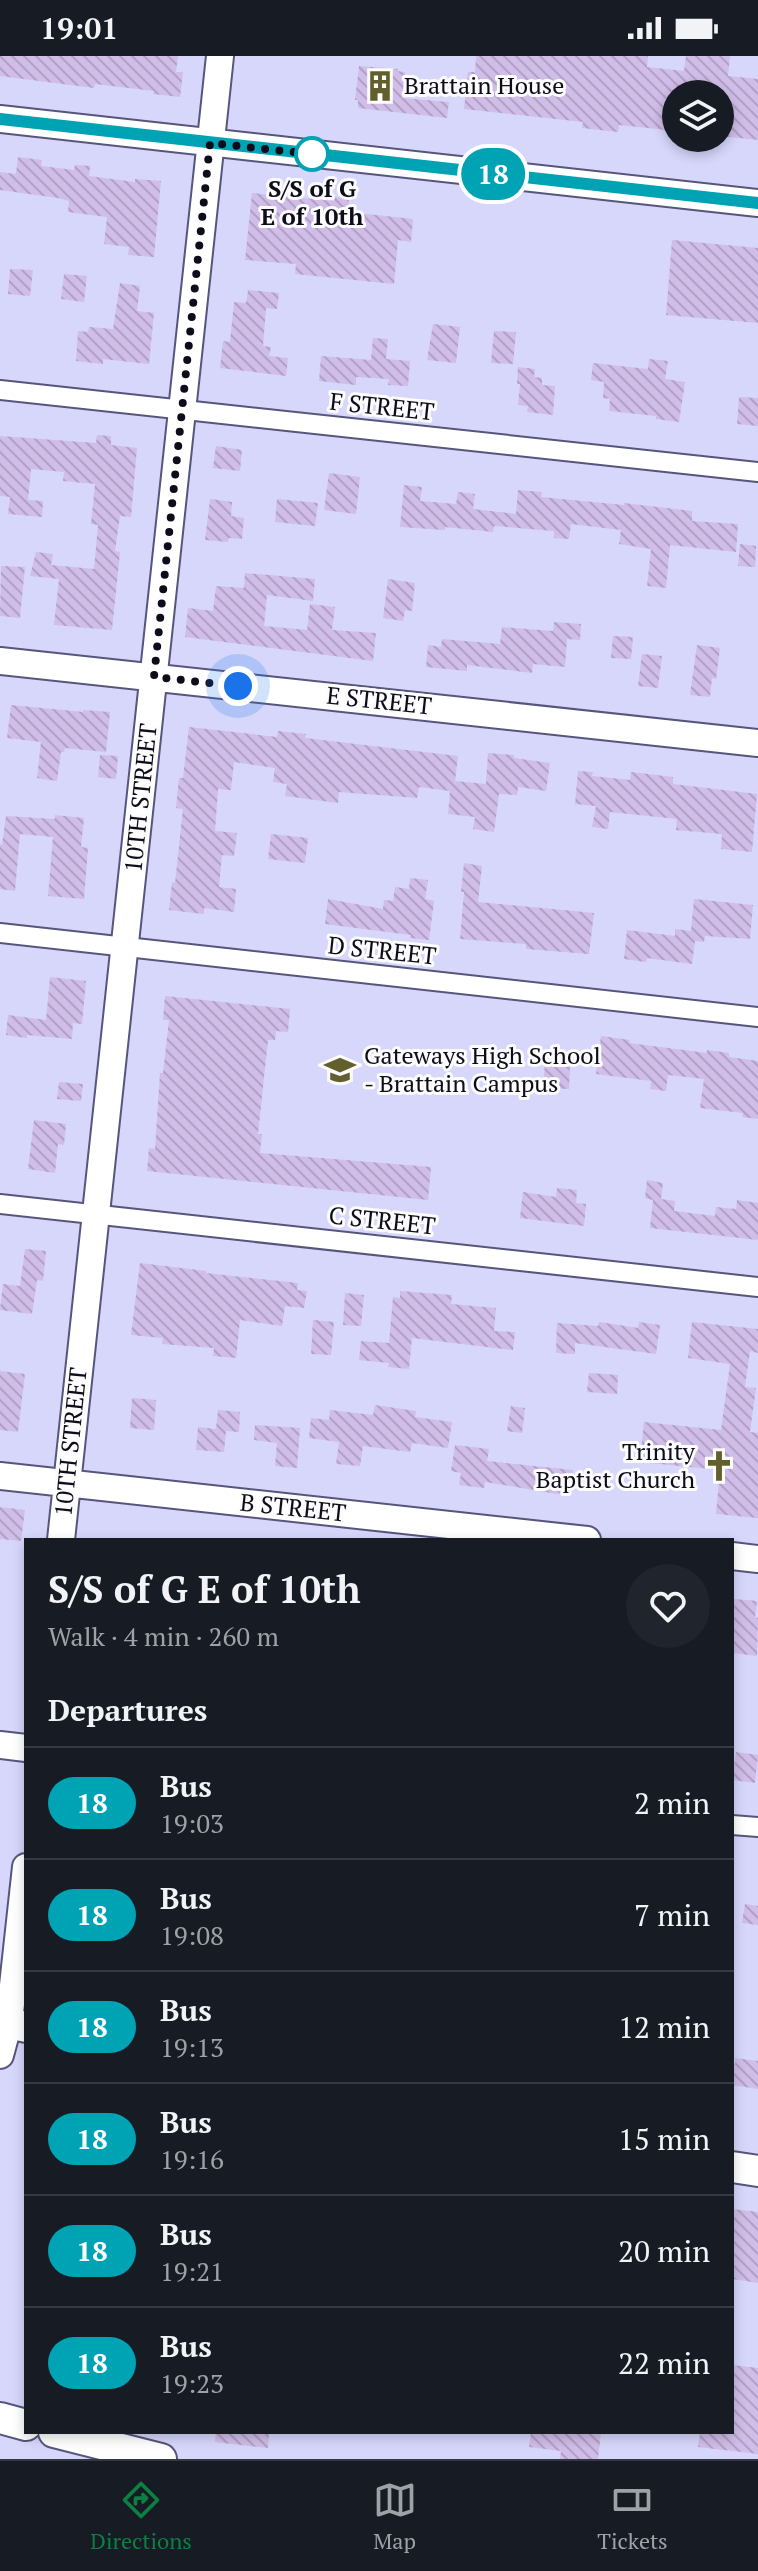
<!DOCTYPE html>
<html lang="en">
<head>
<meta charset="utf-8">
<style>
	:root { --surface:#171b24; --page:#20242c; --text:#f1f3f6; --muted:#9ea1a6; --line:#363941; --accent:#0b8043 }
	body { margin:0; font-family:"PT Serif",serif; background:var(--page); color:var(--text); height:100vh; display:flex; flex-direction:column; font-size:30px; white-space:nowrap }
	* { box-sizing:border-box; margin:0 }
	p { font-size:26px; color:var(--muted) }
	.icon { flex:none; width:44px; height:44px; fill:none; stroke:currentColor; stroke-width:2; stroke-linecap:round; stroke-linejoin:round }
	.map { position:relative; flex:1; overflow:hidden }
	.side { position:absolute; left:24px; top:1482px; width:710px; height:896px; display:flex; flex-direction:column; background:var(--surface); border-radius:0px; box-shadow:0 4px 12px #0003 }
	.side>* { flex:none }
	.badge { padding:0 16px; border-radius:26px; font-size:28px; line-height:52px }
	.fabs { position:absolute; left:662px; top:24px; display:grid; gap:16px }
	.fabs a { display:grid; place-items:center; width:72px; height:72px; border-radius:50%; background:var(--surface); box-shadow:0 4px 12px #0003; font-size:40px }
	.you { position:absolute; width:40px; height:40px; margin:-20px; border:6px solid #fff; border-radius:50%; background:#1a73e8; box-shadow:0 0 0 12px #1a73e833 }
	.map>.badge { position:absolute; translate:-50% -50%; box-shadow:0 0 0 4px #fff }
	h2 { padding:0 24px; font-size:30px; line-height:72px }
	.round { display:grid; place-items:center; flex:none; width:84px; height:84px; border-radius:42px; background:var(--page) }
	.head { display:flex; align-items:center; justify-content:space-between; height:136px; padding:0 24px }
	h1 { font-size:38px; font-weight:600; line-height:60px }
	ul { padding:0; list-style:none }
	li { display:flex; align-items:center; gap:24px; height:112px; padding:0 24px; border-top:2px solid var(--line) }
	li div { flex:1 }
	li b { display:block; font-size:30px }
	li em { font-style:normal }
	li .badge { min-width:88px; font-weight:700; text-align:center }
	.status { display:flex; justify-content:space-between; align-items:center; height:56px; padding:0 40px; background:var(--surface); direction:ltr }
	.status svg { height:22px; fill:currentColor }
	.tabs { display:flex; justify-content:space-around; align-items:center; height:112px; border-top:2px solid var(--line); background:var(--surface); font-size:22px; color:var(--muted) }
	.tabs a { display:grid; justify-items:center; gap:4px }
	.tabs .current { color:var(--accent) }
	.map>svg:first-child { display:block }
	.building { fill:url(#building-back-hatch) }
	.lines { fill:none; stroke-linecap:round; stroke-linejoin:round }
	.street-casing { stroke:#56557c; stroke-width:22 }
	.secondary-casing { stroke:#56557c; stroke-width:30 }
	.primary-casing { stroke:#56557c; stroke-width:34 }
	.street { stroke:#fff; stroke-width:18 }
	.secondary { stroke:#fff; stroke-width:26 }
	.primary { stroke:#fff; stroke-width:30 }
	.line-casing { stroke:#fff; stroke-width:18 }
	.line { stroke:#00a3b4; stroke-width:12 }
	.walk { stroke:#0d0c1b; stroke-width:8; stroke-dasharray:0 14.4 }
	.stop-dot { fill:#fff; stroke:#00a3b4; stroke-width:4 }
	.labels { text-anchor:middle; stroke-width:6; stroke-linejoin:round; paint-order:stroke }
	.poi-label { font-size:24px; fill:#0d0c1b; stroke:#fcfcfc; text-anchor:start }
	.stop-label { font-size:24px; font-weight:bold; fill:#0d0c1b; stroke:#fcfcfc }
	.street-label { font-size:24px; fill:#0d0c1b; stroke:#fcfcfc }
</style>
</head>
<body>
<div class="status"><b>19:01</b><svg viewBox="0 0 49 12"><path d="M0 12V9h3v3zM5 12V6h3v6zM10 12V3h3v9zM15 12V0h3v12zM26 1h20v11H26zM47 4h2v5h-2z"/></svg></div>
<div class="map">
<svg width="758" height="2403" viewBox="0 0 758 2403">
	<defs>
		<pattern id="building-back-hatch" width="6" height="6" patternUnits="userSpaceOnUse" patternTransform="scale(2)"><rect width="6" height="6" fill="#d0bde8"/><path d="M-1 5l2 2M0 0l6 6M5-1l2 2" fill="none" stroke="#b1a1c6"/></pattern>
	</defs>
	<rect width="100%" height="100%" fill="#d6d7fb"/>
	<path class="building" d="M 0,0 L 178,0 L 176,16 L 183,16 L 180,41 L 153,38 L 154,35 L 95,28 L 94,32 L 0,20 Z
		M 476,0 L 648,0 L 647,11 L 684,15 L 686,0 L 730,0 L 728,20 L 758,23 L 758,84 L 720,80 L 720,38 L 676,38 L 676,75 L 619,69 L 618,76 L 582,72 L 583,66 L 464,53 L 468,16 L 475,16 Z
		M 359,10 L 398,13 L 397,15 L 405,16 L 402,42 L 449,46 L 447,62 L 358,52 L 358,44 L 355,44 Z
		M 18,101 L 42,104 L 41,110 L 74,114 L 75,109 L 90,110 L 89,120 L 135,126 L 135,123 L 161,125 L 154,201 L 128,199 L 129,191 L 104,188 L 107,161 L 68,156 L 69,145 L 58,142 L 0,134 L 0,116 L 16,118 Z
		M 252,137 L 334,145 L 335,141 L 349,143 L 348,156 L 413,163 L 411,186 L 398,184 L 394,228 L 295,218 L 296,208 L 245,204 Z
		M 672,184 L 758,192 L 758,267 L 666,259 Z
		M 10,213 L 33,214 L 30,240 L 8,238 Z
		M 64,218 L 87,220 L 84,246 L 61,243 Z
		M 120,227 L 140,230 L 137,255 L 154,257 L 149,308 L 103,303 L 103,308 L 76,305 L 78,275 L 88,276 L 89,271 L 113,273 Z
		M 248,234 L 279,237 L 277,253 L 266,252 L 263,290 L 271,291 L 269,300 L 288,302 L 286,320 L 220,312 L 223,285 L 230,286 L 234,246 L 246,247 Z
		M 433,268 L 460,271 L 456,307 L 427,304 Z
		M 494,275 L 516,276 L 513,308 L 491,307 Z
		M 373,282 L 388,283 L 386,303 L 410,305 L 408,330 L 388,329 L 389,323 L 356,321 L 356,329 L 319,325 L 321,300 L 371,304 Z
		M 649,303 L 668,305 L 665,323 L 685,326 L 679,366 L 656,363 L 656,360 L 609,355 L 610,343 L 603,342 L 604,326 L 591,324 L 593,307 L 648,313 Z
		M 518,311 L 535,313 L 534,321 L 542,322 L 542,329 L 555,330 L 553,359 L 527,356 L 528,350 L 518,349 L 520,328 L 517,328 Z
		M 739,341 L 758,342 L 758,370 L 737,368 Z
		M 97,379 L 111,380 L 111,389 L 137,392 L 131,461 L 120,460 L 115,495 L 120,496 L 112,574 L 54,569 L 59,523 L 30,520 L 36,496 L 53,498 L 51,509 L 94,513 L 98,469 L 91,468 L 95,428 L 63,425 L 64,416 L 31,413 L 28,444 L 43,445 L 42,461 L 8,458 L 10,441 L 0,440 L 0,380 L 96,387 Z
		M 216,390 L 242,394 L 240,415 L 213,412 Z
		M 329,417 L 360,421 L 356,458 L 324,454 Z
		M 404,429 L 422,431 L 420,445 L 456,448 L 458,436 L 475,438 L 473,453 L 516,458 L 518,434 L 542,436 L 541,441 L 624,449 L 624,447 L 692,455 L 692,465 L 738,468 L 736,496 L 670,489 L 666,532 L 647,530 L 651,493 L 619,488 L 621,474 L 571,468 L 569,483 L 554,482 L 554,475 L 494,470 L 493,476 L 445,471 L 445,474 L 400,471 Z
		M 210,443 L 232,446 L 231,460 L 244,462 L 242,483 L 229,482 L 228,486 L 205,484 Z
		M 277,443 L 318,447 L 315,470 L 275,466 Z
		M 740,488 L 756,490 L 755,511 L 738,510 Z
		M 1,510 L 25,511 L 20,562 L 0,560 Z
		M 245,517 L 315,523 L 313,545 L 267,539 L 264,570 L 307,574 L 310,548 L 335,551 L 332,574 L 376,577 L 373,605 L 185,581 L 188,552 L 213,555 L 216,530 L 244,532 Z
		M 388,523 L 415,527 L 412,555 L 405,554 L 403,565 L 383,562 Z
		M 554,566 L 581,568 L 580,584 L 567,583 L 565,611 L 533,608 L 532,617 L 467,609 L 467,615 L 426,611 L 428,589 L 441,591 L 442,583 L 500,588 L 502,571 L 553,575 Z
		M 613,580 L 633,581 L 631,603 L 611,602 Z
		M 697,589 L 720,592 L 716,623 L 712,622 L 710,641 L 690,639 Z
		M 642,598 L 662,600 L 658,632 L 638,630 Z
		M 11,649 L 83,656 L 83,654 L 110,656 L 106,696 L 65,692 L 64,696 L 61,696 L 57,725 L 37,722 L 41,686 L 7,682 Z
		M 189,671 L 277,681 L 278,675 L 306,678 L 305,682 L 458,700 L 455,725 L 486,728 L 488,697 L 514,699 L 514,702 L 550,707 L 546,735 L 518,731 L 517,739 L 499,738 L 494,776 L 473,773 L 475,761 L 448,758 L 450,735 L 419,731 L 417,742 L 339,736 L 338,747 L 285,740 L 287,728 L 273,726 L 275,712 L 234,706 L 231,734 L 218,733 L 215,775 L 237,777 L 234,800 L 222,799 L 219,831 L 236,833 L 234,856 L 204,852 L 204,858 L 169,854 L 172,826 L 175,827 L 183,753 L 176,752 L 179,722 L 183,722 Z
		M 100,699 L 118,700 L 116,723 L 98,721 Z
		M 578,715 L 593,716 L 592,720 L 630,724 L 631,716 L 673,721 L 673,728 L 757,738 L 752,796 L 721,793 L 722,778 L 676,774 L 677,763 L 610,756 L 608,773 L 592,771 L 596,750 L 575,748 Z
		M 55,759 L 84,762 L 81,791 L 88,792 L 84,843 L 48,840 L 53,781 L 20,778 L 15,835 L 0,833 L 0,788 L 2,789 L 6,760 L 55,763 Z
		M 271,778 L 308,782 L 305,807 L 268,803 Z
		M 464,807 L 482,810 L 478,846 L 594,857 L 589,898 L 526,893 L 526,888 L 460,883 L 464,836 L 461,836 Z
		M 410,822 L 428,824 L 425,843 L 434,845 L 429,884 L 410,882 L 411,879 L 325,868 L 328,843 L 383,853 L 384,844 L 393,845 L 395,831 L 409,833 Z
		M 694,843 L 753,849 L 750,883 L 705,880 L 704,886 L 695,885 L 692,908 L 647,902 L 646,906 L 624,903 L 627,874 L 675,880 L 675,873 L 691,875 Z
		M 50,921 L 86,925 L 82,968 L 73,967 L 72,983 L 27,979 L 27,982 L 6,979 L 8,959 L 46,964 Z
		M 165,940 L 290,953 L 288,976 L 276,975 L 275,984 L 268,984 L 258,1078 L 262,1078 L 260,1097 L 431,1111 L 428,1144 L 147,1115 L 149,1092 L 155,1093 L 160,1017 L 163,1017 L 169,964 L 163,964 Z
		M 601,980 L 630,984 L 629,987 L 707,997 L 707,994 L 729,997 L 729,1001 L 758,1005 L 758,1063 L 742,1061 L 743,1057 L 700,1052 L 704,1023 L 668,1019 L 666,1035 L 650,1033 L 651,1025 L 596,1018 Z
		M 545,1006 L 570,1007 L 569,1033 L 543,1032 Z
		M 59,1026 L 83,1028 L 81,1045 L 57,1043 Z
		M 34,1064 L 66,1068 L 64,1089 L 58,1088 L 55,1117 L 28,1113 Z
		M 647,1124 L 663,1127 L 661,1143 L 675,1145 L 674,1155 L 715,1160 L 716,1151 L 736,1153 L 737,1144 L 758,1147 L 758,1184 L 650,1172 L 653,1144 L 645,1142 Z
		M 557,1132 L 577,1134 L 576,1147 L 586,1148 L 584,1170 L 520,1162 L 523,1136 L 556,1141 Z
		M 25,1193 L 46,1195 L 43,1225 L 37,1224 L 32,1258 L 0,1254 L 3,1228 L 20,1230 Z
		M 140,1207 L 206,1215 L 206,1217 L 298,1227 L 297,1234 L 307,1235 L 304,1252 L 285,1250 L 282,1270 L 240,1264 L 236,1302 L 213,1300 L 214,1292 L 162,1288 L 163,1282 L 131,1279 Z
		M 400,1235 L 452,1239 L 451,1248 L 496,1252 L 494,1275 L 515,1276 L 513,1294 L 412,1282 L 409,1313 L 388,1311 L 389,1307 L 359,1304 L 361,1285 L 389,1287 L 393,1241 L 400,1242 Z
		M 345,1237 L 364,1239 L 361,1270 L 343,1269 Z
		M 313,1264 L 334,1266 L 331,1299 L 311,1298 Z
		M 599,1266 L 638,1272 L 639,1266 L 660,1269 L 656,1298 L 575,1287 L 575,1298 L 556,1297 L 557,1267 L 598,1270 Z
		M 692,1266 L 758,1273 L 758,1297 L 750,1295 L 745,1331 L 756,1332 L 750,1376 L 758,1377 L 758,1462 L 716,1458 L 720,1414 L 640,1406 L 644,1366 L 721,1374 L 730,1308 L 688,1302 Z
		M 0,1315 L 25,1318 L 18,1376 L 0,1374 Z
		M 589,1317 L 618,1319 L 617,1338 L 587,1336 Z
		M 132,1342 L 156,1344 L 154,1374 L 130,1372 Z
		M 375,1349 L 416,1355 L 415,1361 L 452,1366 L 448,1392 L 412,1387 L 410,1396 L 363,1390 L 360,1410 L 336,1408 L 339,1386 L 309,1382 L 311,1362 L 329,1364 L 330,1354 L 373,1359 Z
		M 511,1350 L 525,1352 L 522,1377 L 507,1375 Z
		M 218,1354 L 240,1356 L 239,1376 L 226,1375 L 224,1396 L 196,1394 L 198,1371 L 216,1373 Z
		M 255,1369 L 300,1372 L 297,1412 L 275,1410 L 277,1387 L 254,1384 Z
		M 455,1389 L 489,1393 L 487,1405 L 573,1414 L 570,1440 L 485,1426 L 484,1432 L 459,1429 L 461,1417 L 451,1415 Z
		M 0,1451 L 25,1454 L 21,1485 L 0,1483 Z
		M 734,1543 L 757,1545 L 755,1561 L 758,1562 L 757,1600 L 732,1597 Z
		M 736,1696 L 758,1699 L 755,1727 L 732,1724 Z
		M 745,1848 L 758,1850 L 758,1869 L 742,1867 Z
		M 735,2002 L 758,2005 L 758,2033 L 732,2029 L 732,2008 L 735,2008 Z
		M 732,2153 L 758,2156 L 758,2227 L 732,2223 Z
		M 732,2309 L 758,2312 L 758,2398 L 698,2391 L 700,2376 L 732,2376 Z
		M 216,2376 L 269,2376 L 268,2392 L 215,2386 Z
		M 531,2376 L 601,2376 L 598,2403 L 560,2403 L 561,2395 L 529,2391 Z"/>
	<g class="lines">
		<defs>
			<path id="street" d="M 0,334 L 758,416
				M 0,877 L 758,961
				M 0,1148 L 758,1231
				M 732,1769 L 758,1771"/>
			<path id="secondary" d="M 0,63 L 758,147
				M 0,605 L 758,687
				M 0,1420 L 587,1484
				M 61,1484 L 220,0
				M 732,1500 L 758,1503
				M 0,1689 L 26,1692
				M 0,1999 L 9,1966 L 26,1811"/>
			<path id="primary" d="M 0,1965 L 26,1971
				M 732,2111 L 758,2115
				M 0,2362 L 26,2369
				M 54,2376 L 161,2403"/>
		</defs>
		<use href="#street" class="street-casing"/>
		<use href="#secondary" class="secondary-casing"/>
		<use href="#primary" class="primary-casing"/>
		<use href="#street" class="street"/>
		<use href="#secondary" class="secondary"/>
		<use href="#primary" class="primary"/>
	</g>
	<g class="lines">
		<defs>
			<path id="line" d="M 0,63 L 758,147"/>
		</defs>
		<use href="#line" class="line-casing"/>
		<use href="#line" class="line"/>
		<path class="walk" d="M 238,630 L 154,621 L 210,87 L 312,98"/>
	</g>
	<defs>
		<symbol id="building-bare" viewBox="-9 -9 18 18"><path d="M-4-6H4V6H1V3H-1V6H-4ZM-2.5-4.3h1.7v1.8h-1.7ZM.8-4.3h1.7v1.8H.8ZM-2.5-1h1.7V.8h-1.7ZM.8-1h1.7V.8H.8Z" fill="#635f2c" stroke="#fcfcfc" stroke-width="2.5" paint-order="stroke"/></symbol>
		<symbol id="school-bare" viewBox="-9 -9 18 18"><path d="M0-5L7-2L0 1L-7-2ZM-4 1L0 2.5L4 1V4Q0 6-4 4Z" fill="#635f2c" stroke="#fcfcfc" stroke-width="2.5" paint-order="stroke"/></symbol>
		<symbol id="church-bare" viewBox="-9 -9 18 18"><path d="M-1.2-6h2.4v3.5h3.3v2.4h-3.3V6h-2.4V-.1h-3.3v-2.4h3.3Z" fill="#635f2c" stroke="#fcfcfc" stroke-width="2.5" paint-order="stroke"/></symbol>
	</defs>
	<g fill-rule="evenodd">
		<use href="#building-bare" x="358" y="8" width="44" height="44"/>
		<use href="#school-bare" x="318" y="992" width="44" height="44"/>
		<use href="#church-bare" x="697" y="1388" width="44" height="44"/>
	</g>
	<circle class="stop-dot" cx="312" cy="98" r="16"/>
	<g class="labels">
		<g class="poi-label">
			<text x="404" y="38">Brattain House</text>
			<text x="364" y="1008">Gateways High School<tspan x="364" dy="28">- Brattain Campus</tspan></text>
			<text x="695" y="1404" text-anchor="end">Trinity<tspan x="695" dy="28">Baptist Church</tspan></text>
		</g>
		<g class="stop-label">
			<text x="312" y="141">S/S of G<tspan x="312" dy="28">E of 10th</tspan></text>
		</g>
		<g class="street-label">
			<text transform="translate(382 351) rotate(6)" y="8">F STREET</text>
			<text transform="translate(379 645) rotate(6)" y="8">E STREET</text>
			<text transform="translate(141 742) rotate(-84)" y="8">10TH STREET</text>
			<text transform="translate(382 895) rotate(6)" y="8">D STREET</text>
			<text transform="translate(382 1165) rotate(6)" y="8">C STREET</text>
			<text transform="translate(71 1386) rotate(-84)" y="8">10TH STREET</text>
			<text transform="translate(293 1452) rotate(6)" y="8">B STREET</text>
		</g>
	</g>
</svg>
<div class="fabs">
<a><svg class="icon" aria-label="layers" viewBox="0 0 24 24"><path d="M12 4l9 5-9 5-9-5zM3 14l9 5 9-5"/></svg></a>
</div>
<div class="you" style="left:238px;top:630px"></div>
<b class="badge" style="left:493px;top:118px;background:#00a3b4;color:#fff">18</b>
<section class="side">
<div class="head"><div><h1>S/S of G E of 10th</h1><p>Walk · 4 min · 260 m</p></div><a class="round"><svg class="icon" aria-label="heart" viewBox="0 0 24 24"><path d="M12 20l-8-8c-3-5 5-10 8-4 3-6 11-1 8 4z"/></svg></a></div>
<h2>Departures</h2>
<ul>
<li><span class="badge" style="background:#00a3b4;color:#fff">18</span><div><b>Bus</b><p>19:03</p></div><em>2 min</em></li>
<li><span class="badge" style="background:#00a3b4;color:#fff">18</span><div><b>Bus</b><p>19:08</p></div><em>7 min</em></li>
<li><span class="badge" style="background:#00a3b4;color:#fff">18</span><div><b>Bus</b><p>19:13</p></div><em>12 min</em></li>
<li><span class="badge" style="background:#00a3b4;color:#fff">18</span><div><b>Bus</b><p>19:16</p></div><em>15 min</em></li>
<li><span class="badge" style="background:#00a3b4;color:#fff">18</span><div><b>Bus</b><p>19:21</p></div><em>20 min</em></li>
<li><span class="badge" style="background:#00a3b4;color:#fff">18</span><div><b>Bus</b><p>19:23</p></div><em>22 min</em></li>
</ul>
</section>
</div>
<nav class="tabs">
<a class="current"><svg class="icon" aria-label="directions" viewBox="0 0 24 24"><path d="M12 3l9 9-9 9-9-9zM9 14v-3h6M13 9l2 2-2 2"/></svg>Directions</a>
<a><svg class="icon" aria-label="map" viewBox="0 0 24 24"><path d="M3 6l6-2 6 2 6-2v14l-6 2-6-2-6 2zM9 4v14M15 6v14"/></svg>Map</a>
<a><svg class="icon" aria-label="tickets" viewBox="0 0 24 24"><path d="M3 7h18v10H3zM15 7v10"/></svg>Tickets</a>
</nav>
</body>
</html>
